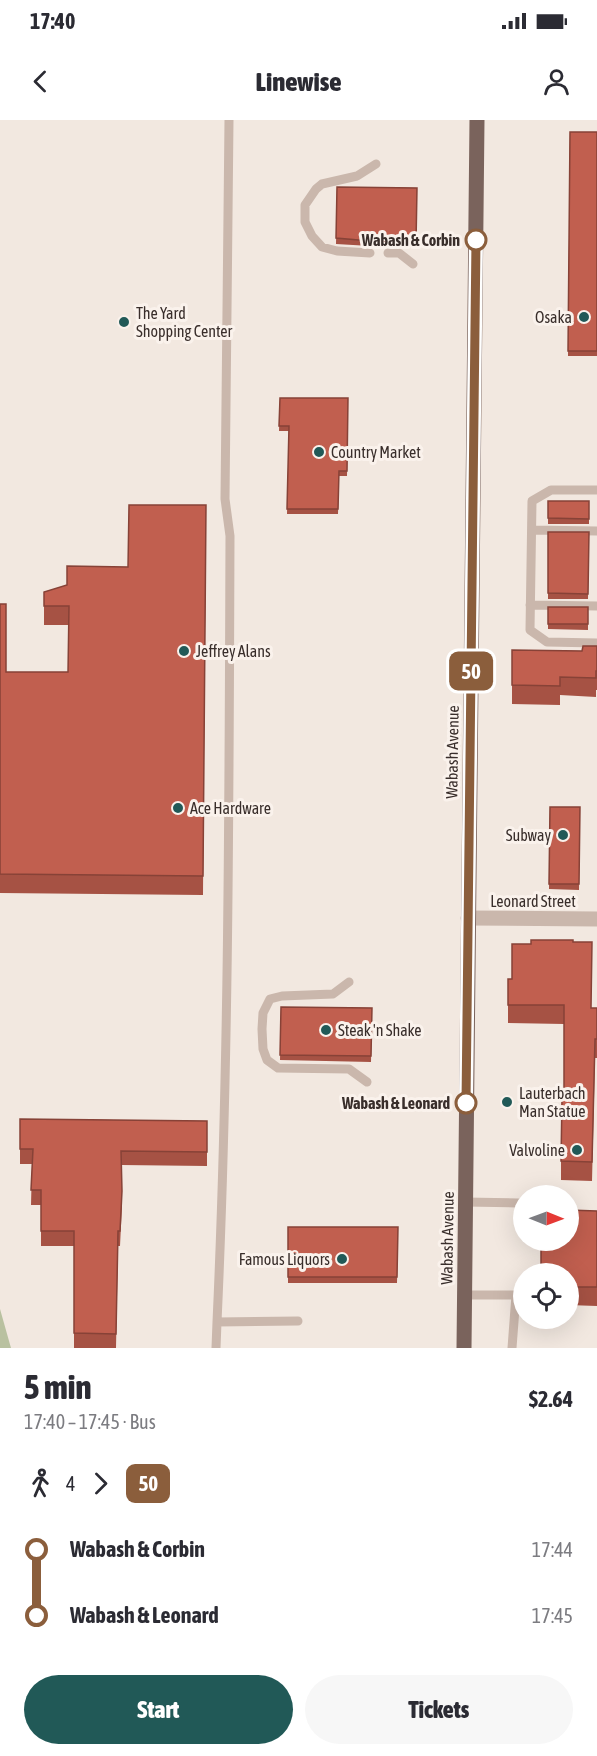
<!DOCTYPE html>
<html lang="en">
<head>
<meta charset="utf-8">
<style>
	:root { --surface:#fff; --page:#f7f7f7; --text:#2b2b33; --muted:#7c7c81; --accent:#215957 }
	body { margin:0; font-family:"Asap Condensed",sans-serif; background:var(--page); color:var(--text); height:100vh; display:flex; flex-direction:column; font-size:22px; white-space:nowrap }
	* { box-sizing:border-box; margin:0 }
	p { font-size:20px; color:var(--muted) }
	.icon { flex:none; width:33px; height:33px; fill:none; stroke:currentColor; stroke-width:2; stroke-linecap:round; stroke-linejoin:round }
	.map { position:relative; height:1228px; overflow:hidden }
	.sheet { display:flex; flex-direction:column; background:var(--surface); flex:1 }
	.sheet>* { flex:none }
	.badge { padding:0 12px; border-radius:9px; font-size:21px; line-height:39px }
	.needle { width:39px; rotate:91deg }
	.controls { position:absolute; left:513px; top:1065px; display:grid; gap:12px }
	.controls a { display:grid; place-items:center; width:66px; height:66px; border-radius:50%; background:var(--surface); box-shadow:0 6px 24px #0002; font-size:30px }
	.map>.badge { position:absolute; translate:-50% -50%; box-shadow:0 0 0 3px #fff }
	.legs { display:flex; align-items:center; gap:9px; height:66px; padding:0 24px; font-size:20px }
	.legs p { margin-inline-start:auto }
	.summary { display:flex; align-items:center; justify-content:space-between; height:102px; padding:0 24px }
	h1 { font-size:33px; font-weight:800; line-height:45px }
	.cta { display:flex; gap:12px; margin-top:auto; padding:12px 24px }
	.cta a { flex:1; height:69px; border-radius:36px; background:var(--accent); color:#fff; font-size:24px; font-weight:800; line-height:69px; text-align:center }
	.cta a+a { background:var(--page); color:var(--text) }
	ul { padding:0 24px; list-style:none }
	li { display:flex; align-items:center; gap:21px; height:66px; font-size:22px }
	li i { display:grid; place-items:center; width:9px; height:100%; margin:0 8px; background:currentColor }
	li i::after { content:''; width:15px; height:15px; margin:-8px; border:4px solid; border-radius:50%; background:var(--surface) }
	li p { margin-inline-start:auto }
	li:first-child i { background:linear-gradient(#0000 50%,currentColor 0) }
	li:last-child i { background:linear-gradient(currentColor 50%,#0000 0) }
	.status { display:flex; justify-content:space-between; align-items:center; height:42px; padding:0 30px; background:var(--surface); direction:ltr }
	.status svg { height:16px; fill:currentColor }
	header { display:flex; justify-content:space-between; align-items:center; height:78px; padding:0 24px; background:var(--surface); font-size:27px; font-weight:800 }
	.map>svg:first-child { display:block }
	.green { fill:#b9c1a0 }
	.lines { fill:none; stroke-linecap:round; stroke-linejoin:round }
	.lane { stroke:#cab7ac; stroke-width:9 }
	.street { stroke:#cab7ac; stroke-width:15 }
	.primary { stroke:#7a635c; stroke-width:15 }
	.wall { fill:#a65244 }
	.building { fill:#c15f4f; stroke:#874237; stroke-width:1.5 }
	.line-1-casing { stroke:#fff; stroke-width:14 }
	.line-1 { stroke:#8b5e3c; stroke-width:9 }
	.stop-1-dot { fill:#fff; stroke:#8b5e3c; stroke-width:3 }
	.poi-dot { fill:#215957; stroke:#faf2ec; stroke-width:2 }
	.labels { text-anchor:middle; stroke-width:6; stroke-linejoin:round; paint-order:stroke }
	.stop-label { font-size:16px; font-weight:bold; fill:#392e2b; stroke:#faf2ec; text-anchor:end }
	.poi-label { font-size:16px; fill:#392e2b; stroke:#faf2ec; text-anchor:start }
	.street-label { font-size:16px; fill:#392e2b; stroke:#faf2ec }
</style>
</head>
<body>
<div class="status"><b>17:40</b><svg viewBox="0 0 49 12"><path d="M0 12V9h3v3zM5 12V6h3v6zM10 12V3h3v9zM15 12V0h3v12zM26 1h20v11H26zM47 4h2v5h-2z"/></svg></div>
<header><svg class="icon" aria-label="back" viewBox="0 0 24 24"><path d="M15 5l-7 7 7 7"/></svg>Linewise<svg class="icon" aria-label="person" viewBox="0 0 24 24"><circle cx="12" cy="8" r="4"/><path d="M4 21q1-7 8-7t8 7"/></svg></header>
<div class="map">
<svg width="597" height="1228" viewBox="0 0 597 1228">
	<rect width="100%" height="100%" fill="#f2e8e0"/>
	<path class="green" d="M 0,1189 L 11,1228 L 0,1228 Z"/>
	<g class="lines">
		<path class="lane" d="M 229,0 L 225,379 L 230,416 C 229,678 229,940 217,1202 L 298,1201
			M 370,133 L 337,131 L 322,127 L 312,116 L 305,102 L 305,85 L 316,69 L 322,64 L 357,56 L 376,44
			M 388,133 L 399,133 L 413,144
			M 597,370 L 551,370 L 532,381 L 530,510 L 547,522 L 597,523
			M 532,410 L 597,411
			M 530,485 L 597,486
			M 349,862 L 333,874 L 282,876 L 270,879 L 263,893 L 262,909 L 263,929 L 267,940 L 278,948 L 349,949 L 367,962
			M 465,1082 L 518,1083
			M 464,1175 L 516,1175 L 512,1228
			M 216,1228 L 217,1202"/>
		<path class="street" d="M 468,798 L 597,799"/>
		<path class="primary" d="M 464,1228 L 477,0"/>
	</g>
	<path class="wall" d="M 570,12 L 597,12 L 597,236 L 568,236 Z
		M 337,67 L 417,68 L 416,128 L 404,128 L 399,126 L 374,128 L 370,126 L 336,124 Z
		M 280,278 L 348,278 L 347,356 L 339,356 L 338,394 L 287,394 L 289,311 L 279,311 Z
		M 548,381 L 589,381 L 589,404 L 548,404 Z
		M 206,385 L 203,775 L 0,773 L 0,484 L 6,552 L 68,552 L 68,505 L 44,505 L 44,472 L 128,447 Z
		M 548,412 L 589,412 L 588,479 L 548,479 Z
		M 548,487 L 588,487 L 588,510 L 548,509 Z
		M 597,526 L 597,570 L 596,570 L 596,577 L 560,575 L 560,585 L 512,584 L 512,530 L 582,531 Z
		M 550,687 L 580,687 L 579,770 L 549,769 Z
		M 508,859 L 591,888 L 597,888 L 597,938 L 595,938 L 592,1061 L 561,1060 L 561,1041 L 564,979 L 564,904 L 508,903 Z
		M 281,887 L 372,888 L 371,942 L 280,940 Z
		M 20,999 L 207,1001 L 207,1046 L 121,1045 L 122,1085 L 120,1126 L 118,1126 L 116,1228 L 74,1228 L 74,1126 L 41,1126 L 41,1085 L 31,1085 L 32,1044 L 20,1044 Z
		M 597,1091 L 597,1186 L 568,1185 L 568,1154 Z
		M 288,1107 L 398,1107 L 397,1163 L 288,1163 Z"/>
	<path class="building" d="M 570,12 L 597,12 L 597,231 L 568,231 Z
		M 337,67 L 417,68 L 416,123 L 404,123 L 399,121 L 374,123 L 370,121 L 336,118 Z
		M 280,278 L 348,278 L 347,351 L 339,351 L 338,389 L 287,389 L 289,306 L 279,306 Z
		M 548,381 L 589,381 L 589,399 L 548,398 Z
		M 129,385 L 206,385 L 203,756 L 0,754 L 0,484 L 6,484 L 6,552 L 68,552 L 69,486 L 44,486 L 44,472 L 67,465 L 67,446 L 128,447 Z
		M 548,412 L 589,412 L 588,474 L 548,473 Z
		M 548,487 L 588,487 L 588,504 L 548,504 Z
		M 583,526 L 597,526 L 597,551 L 596,551 L 596,558 L 560,557 L 560,566 L 512,565 L 512,530 L 582,531 Z
		M 550,687 L 580,687 L 579,764 L 549,764 Z
		M 531,820 L 573,820 L 573,822 L 592,822 L 591,888 L 597,888 L 597,919 L 595,919 L 592,1042 L 561,1041 L 562,979 L 564,979 L 564,885 L 508,885 L 508,859 L 512,859 L 512,824 L 531,824 Z
		M 281,887 L 372,888 L 371,936 L 280,935 Z
		M 20,999 L 207,1001 L 207,1032 L 121,1031 L 122,1071 L 120,1111 L 118,1111 L 116,1214 L 74,1213 L 74,1111 L 41,1111 L 41,1070 L 31,1070 L 33,1029 L 20,1029 Z
		M 568,1090 L 597,1091 L 597,1167 L 568,1167 L 568,1154 L 541,1154 L 541,1120 L 568,1120 Z
		M 288,1107 L 398,1107 L 397,1157 L 288,1157 Z"/>
	<g class="lines">
		<defs>
			<path id="line-1" d="M 466,983 L 476,120"/>
		</defs>
		<use href="#line-1" class="line-1-casing"/>
		<use href="#line-1" class="line-1"/>
	</g>
	<g class="stop-1-dot">
		<circle cx="476" cy="120" r="10"/>
		<circle cx="466" cy="983" r="10"/>
	</g>
	<g class="poi-dot">
		<circle cx="584" cy="197" r="6"/>
		<circle cx="124" cy="202" r="6"/>
		<circle cx="319" cy="332" r="6"/>
		<circle cx="184" cy="531" r="6"/>
		<circle cx="178" cy="688" r="6"/>
		<circle cx="563" cy="715" r="6"/>
		<circle cx="326" cy="910" r="6"/>
		<circle cx="507" cy="982" r="6"/>
		<circle cx="577" cy="1030" r="6"/>
		<circle cx="342" cy="1139" r="6"/>
	</g>
	<g class="labels">
		<g class="stop-label">
			<text x="460" y="126">Wabash &amp; Corbin</text>
			<text x="450" y="989">Wabash &amp; Leonard</text>
		</g>
		<g class="poi-label">
			<text x="136" y="199">The Yard<tspan x="136" dy="18">Shopping Center</tspan></text>
			<text x="572" y="203" text-anchor="end">Osaka</text>
			<text x="331" y="338">Country Market</text>
			<text x="196" y="537">Jeffrey Alans</text>
			<text x="190" y="694">Ace Hardware</text>
			<text x="551" y="721" text-anchor="end">Subway</text>
			<text x="338" y="916">Steak 'n Shake</text>
			<text x="519" y="979">Lauterbach<tspan x="519" dy="18">Man Statue</tspan></text>
			<text x="565" y="1036" text-anchor="end">Valvoline</text>
			<text x="330" y="1145" text-anchor="end">Famous Liquors</text>
		</g>
		<g class="street-label">
			<text transform="translate(452 632) rotate(-89)" y="6">Wabash Avenue</text>
			<text x="533" y="787">Leonard Street</text>
			<text transform="translate(447 1118) rotate(-89)" y="6">Wabash Avenue</text>
		</g>
	</g>
</svg>
<div class="controls">
<a><svg class="needle" viewBox="-14 -14 28 28"><path d="M0-13l5 13h-10z" fill="#e53935"/><path d="M0 13l5-13h-10z" fill="#7c7c81"/></svg></a>
<a><svg class="icon" aria-label="locate" viewBox="0 0 24 24"><circle cx="12" cy="12" r="6"/><path d="M12 2v4M12 18v4M2 12h4M18 12h4"/></svg></a>
</div>
<b class="badge" style="left:471px;top:551px;background:#8b5e3c;color:#fff">50</b>
</div>
<section class="sheet">
<div class="summary"><div><h1>5 min</h1><p>17:40 – 17:45 · Bus</p></div><b>$2.64</b></div>
<div class="legs"><svg class="icon" aria-label="walk" viewBox="0 0 24 24"><circle cx="13" cy="4" r="2"/><path d="M13 8l-2 6 4 7M11 14l-3 7M7 12l3-4h3l4 4"/></svg>4<svg class="icon" aria-label="forward" viewBox="0 0 24 24"><path d="M9 5l7 7-7 7"/></svg><b class="badge" style="background:#8b5e3c;color:#fff">50</b></div>
<ul>
<li><i style="color:#8b5e3c"></i><b>Wabash &amp; Corbin</b><p>17:44</p></li>
<li><i style="color:#8b5e3c"></i><b>Wabash &amp; Leonard</b><p>17:45</p></li>
</ul>
<div class="cta"><a>Start</a><a>Tickets</a></div>
</section>
</body>
</html>
